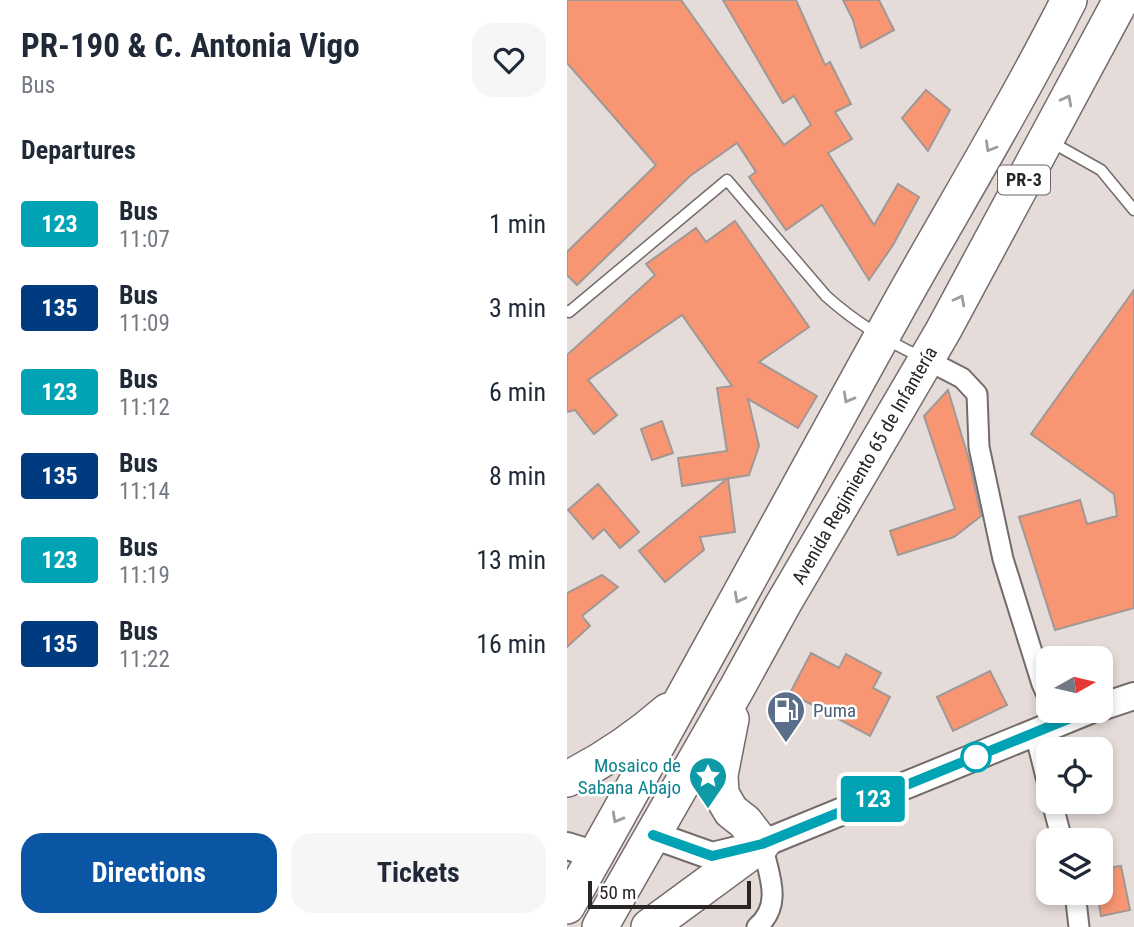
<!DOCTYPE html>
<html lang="en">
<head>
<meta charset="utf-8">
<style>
	:root { --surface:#fff; --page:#f6f6f7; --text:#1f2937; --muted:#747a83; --accent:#0a55a4 }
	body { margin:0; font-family:"Roboto Condensed",sans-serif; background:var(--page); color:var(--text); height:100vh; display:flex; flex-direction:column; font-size:26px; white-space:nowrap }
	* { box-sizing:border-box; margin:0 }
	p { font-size:23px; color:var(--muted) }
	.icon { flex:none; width:38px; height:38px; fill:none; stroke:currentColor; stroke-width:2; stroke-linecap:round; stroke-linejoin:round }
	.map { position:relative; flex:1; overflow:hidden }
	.drawer { display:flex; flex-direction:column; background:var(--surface); width:567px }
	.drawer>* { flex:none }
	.badge { padding:0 14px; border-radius:5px; font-size:24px; line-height:46px }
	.needle { width:46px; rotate:82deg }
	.fabs { position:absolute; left:469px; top:646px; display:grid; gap:14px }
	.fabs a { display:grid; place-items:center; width:77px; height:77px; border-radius:14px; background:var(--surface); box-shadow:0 4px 10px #0003; font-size:35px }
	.scale { position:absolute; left:21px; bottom:18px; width:163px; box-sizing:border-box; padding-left:7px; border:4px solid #292524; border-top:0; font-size:19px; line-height:24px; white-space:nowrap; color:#292524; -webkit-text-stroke:5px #fff; paint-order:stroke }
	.map>.badge { position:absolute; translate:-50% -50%; box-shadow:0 0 0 4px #fff }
	h2 { padding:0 21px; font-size:26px; line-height:63px }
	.round { display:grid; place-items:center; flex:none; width:74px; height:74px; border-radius:21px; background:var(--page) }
	.summary { display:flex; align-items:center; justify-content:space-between; height:119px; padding:0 21px }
	h1 { font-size:33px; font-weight:700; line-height:52px }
	.cta { display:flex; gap:14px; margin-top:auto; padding:14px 21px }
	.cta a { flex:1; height:80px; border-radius:21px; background:var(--accent); color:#fff; font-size:28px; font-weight:700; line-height:80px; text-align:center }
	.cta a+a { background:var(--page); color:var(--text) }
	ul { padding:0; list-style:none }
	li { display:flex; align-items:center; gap:21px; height:84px; padding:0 21px }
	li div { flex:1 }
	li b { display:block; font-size:26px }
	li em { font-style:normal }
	li .badge { min-width:77px; font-weight:700; text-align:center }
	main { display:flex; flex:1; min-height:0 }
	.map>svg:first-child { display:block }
	.building { fill:#f89673; stroke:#a09895; stroke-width:2 }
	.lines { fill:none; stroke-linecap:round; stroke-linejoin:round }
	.lane-casing { stroke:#746c6a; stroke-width:13 }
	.street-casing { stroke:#746c6a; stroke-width:23 }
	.secondary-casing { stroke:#746c6a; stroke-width:30 }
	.highway-casing { stroke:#746c6a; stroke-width:38 }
	.lane { stroke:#fff; stroke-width:10 }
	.street { stroke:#fff; stroke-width:19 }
	.secondary { stroke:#fff; stroke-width:26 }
	.highway { stroke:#fff; stroke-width:35 }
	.oneway { stroke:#9f9d9c }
	.line-casing { stroke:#fff; stroke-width:16 }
	.line { stroke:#00a3b4; stroke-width:10 }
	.stop-dot { fill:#fff; stroke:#00a3b4; stroke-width:3.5 }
	.labels { text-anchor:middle; stroke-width:5; stroke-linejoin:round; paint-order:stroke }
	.shield { fill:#fff; stroke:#696666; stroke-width:2 }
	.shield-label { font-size:18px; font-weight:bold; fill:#292524 }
	.street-label { font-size:19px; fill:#292524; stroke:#fff }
	.service-label { font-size:19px; fill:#4e5e75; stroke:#fff; text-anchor:start }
	.culture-label { font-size:19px; fill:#0d838f; stroke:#fff; text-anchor:end }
</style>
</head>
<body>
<main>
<section class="drawer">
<div class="summary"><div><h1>PR-190 &amp; C. Antonia Vigo</h1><p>Bus</p></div><a class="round"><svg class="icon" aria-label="heart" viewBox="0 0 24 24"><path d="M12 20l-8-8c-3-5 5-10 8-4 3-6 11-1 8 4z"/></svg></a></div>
<h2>Departures</h2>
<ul>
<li><span class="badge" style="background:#00a3b4;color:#fff">123</span><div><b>Bus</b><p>11:07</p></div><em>1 min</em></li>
<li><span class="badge" style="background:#003b80;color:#fff">135</span><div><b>Bus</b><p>11:09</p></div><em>3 min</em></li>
<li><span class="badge" style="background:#00a3b4;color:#fff">123</span><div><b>Bus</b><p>11:12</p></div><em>6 min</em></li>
<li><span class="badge" style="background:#003b80;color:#fff">135</span><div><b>Bus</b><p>11:14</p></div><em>8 min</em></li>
<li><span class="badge" style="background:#00a3b4;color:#fff">123</span><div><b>Bus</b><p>11:19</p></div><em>13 min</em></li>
<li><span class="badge" style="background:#003b80;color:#fff">135</span><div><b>Bus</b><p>11:22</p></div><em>16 min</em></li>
</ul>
<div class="cta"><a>Directions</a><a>Tickets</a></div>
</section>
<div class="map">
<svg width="567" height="927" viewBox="0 0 567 927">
	<rect width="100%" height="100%" fill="#e5dcd9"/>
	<path class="building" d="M 0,0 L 114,0 L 217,145 L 244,125 L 227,96 L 216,103 L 156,0 L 229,0 L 258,65 L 263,62 L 284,104 L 268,112 L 285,139 L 261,153 L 307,225 L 331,184 L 352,197 L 326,245 L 302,280 L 255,205 L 219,230 L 182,177 L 189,172 L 170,143 L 123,176 L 10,285 L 0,275 L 0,252 L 89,165 L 0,63 Z
		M 276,0 L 312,0 L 327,30 L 294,48 L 286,20 Z
		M 359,90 L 383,110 L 361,151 L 335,118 Z
		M 168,221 L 242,327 L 192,362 L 250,396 L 231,428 L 181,399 L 192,446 L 182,475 L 115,486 L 111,458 L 160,451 L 150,388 L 165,386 L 115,315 L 21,380 L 50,415 L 27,434 L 8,410 L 0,412 L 0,355 L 88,275 L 79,264 L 129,228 L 139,242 Z
		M 567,290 L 567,608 L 488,630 L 452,517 L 513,500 L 520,524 L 550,516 L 547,494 L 464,434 Z
		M 381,390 L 402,460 L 414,516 L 387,537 L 331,555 L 323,531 L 388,509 L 357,416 Z
		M 95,421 L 106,453 L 85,460 L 74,429 Z
		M 161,478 L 168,532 L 133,537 L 137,550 L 98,582 L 72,551 Z
		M 31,484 L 72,532 L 53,548 L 37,529 L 26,539 L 1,510 Z
		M 35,575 L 51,587 L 15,616 L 23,626 L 0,647 L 0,593 Z
		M 244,653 L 272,668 L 279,654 L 314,673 L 306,688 L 323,697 L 303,736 L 223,693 Z
		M 423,671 L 440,705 L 386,731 L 370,697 Z
		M 554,866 L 563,910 L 534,916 L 530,892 L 534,892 L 534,869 Z"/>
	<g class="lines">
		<defs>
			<path id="lane" d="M 486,143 L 534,170 L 567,210
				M 0,311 L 2,312 L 160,180 L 259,296 C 289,323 318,340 354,357"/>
			<path id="street" d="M 360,360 L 395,378 L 410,394 L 412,447 L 436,559 L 475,684 L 481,697
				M 468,733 L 481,785
				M 485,802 L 495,840
				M 508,892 L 512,927
				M 190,927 C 217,904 201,873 195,844"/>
			<path id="secondary" d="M 534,707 L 567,696
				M 86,835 L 145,856 L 195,844 L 523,710
				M 0,846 L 29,855"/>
			<path id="highway" d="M 0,779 C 38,760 69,739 101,711
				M 0,906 C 114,705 223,502 335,300 C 391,200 450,103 502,0
				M 33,927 L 170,688 L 215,606 L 376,331 L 554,0
				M 82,927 L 195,844 L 178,822 L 164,811 L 154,794 L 153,775 L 164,719"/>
		</defs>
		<use href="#lane" class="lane-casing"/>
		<use href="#street" class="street-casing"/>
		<use href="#secondary" class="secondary-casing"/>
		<use href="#highway" class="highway-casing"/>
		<use href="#lane" class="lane"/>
		<use href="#street" class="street"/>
		<use href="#secondary" class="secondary"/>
		<use href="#highway" class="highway"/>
	</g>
	<defs><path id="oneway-chevron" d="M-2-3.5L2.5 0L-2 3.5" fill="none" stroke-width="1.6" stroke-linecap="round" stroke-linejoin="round" transform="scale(1.75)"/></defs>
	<g class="oneway">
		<use href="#oneway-chevron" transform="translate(500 100) rotate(-62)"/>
		<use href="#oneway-chevron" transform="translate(423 147) rotate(120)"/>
		<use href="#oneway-chevron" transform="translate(393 300) rotate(-62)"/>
		<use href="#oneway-chevron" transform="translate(281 398) rotate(119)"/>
		<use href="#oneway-chevron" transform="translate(172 598) rotate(118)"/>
		<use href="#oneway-chevron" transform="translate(50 818) rotate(119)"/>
	</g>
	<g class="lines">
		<defs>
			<path id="line" d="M 86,835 L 145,856 L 195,844 L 523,710"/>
		</defs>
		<use href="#line" class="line-casing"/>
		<use href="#line" class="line"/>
	</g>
	<defs>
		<symbol id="fuel-pin" viewBox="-11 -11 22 30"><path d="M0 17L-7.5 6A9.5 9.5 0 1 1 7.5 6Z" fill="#5c6f8a" stroke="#fff"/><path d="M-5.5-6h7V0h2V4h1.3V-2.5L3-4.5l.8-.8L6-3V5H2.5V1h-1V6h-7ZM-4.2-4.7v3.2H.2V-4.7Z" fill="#fff"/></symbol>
		<symbol id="sight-pin" viewBox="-11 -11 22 30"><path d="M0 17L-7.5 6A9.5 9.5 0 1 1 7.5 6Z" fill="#0f9aa8" stroke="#fff"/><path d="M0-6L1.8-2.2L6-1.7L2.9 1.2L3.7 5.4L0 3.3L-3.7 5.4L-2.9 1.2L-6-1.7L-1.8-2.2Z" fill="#fff"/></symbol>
	</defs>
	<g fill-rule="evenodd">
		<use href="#fuel-pin" x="197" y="688" width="44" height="60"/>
		<use href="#sight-pin" x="119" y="754" width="44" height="60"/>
	</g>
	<circle class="stop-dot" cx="409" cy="757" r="14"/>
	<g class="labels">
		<rect class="shield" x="431" y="165.5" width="52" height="29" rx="5"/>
		<g class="shield-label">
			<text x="457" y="186">PR-3</text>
		</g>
		<g class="street-label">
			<text transform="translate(297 465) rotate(-60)" y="7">Avenida Regimiento 65 de Infantería</text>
		</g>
		<g class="service-label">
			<text x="246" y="717">Puma</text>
		</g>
		<g class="culture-label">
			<text x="114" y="772">Mosaico de<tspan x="114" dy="22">Sabana Abajo</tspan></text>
		</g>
	</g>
</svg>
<div class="fabs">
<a><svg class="needle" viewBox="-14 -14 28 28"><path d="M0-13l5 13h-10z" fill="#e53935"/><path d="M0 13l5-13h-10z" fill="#747a83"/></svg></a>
<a><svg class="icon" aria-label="locate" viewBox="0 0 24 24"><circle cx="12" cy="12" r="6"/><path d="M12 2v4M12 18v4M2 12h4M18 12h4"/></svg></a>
<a><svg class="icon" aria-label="layers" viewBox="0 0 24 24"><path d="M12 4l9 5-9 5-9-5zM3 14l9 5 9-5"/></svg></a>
</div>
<div class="scale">50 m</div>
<b class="badge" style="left:306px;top:799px;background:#00a3b4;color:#fff">123</b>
</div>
</main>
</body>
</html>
